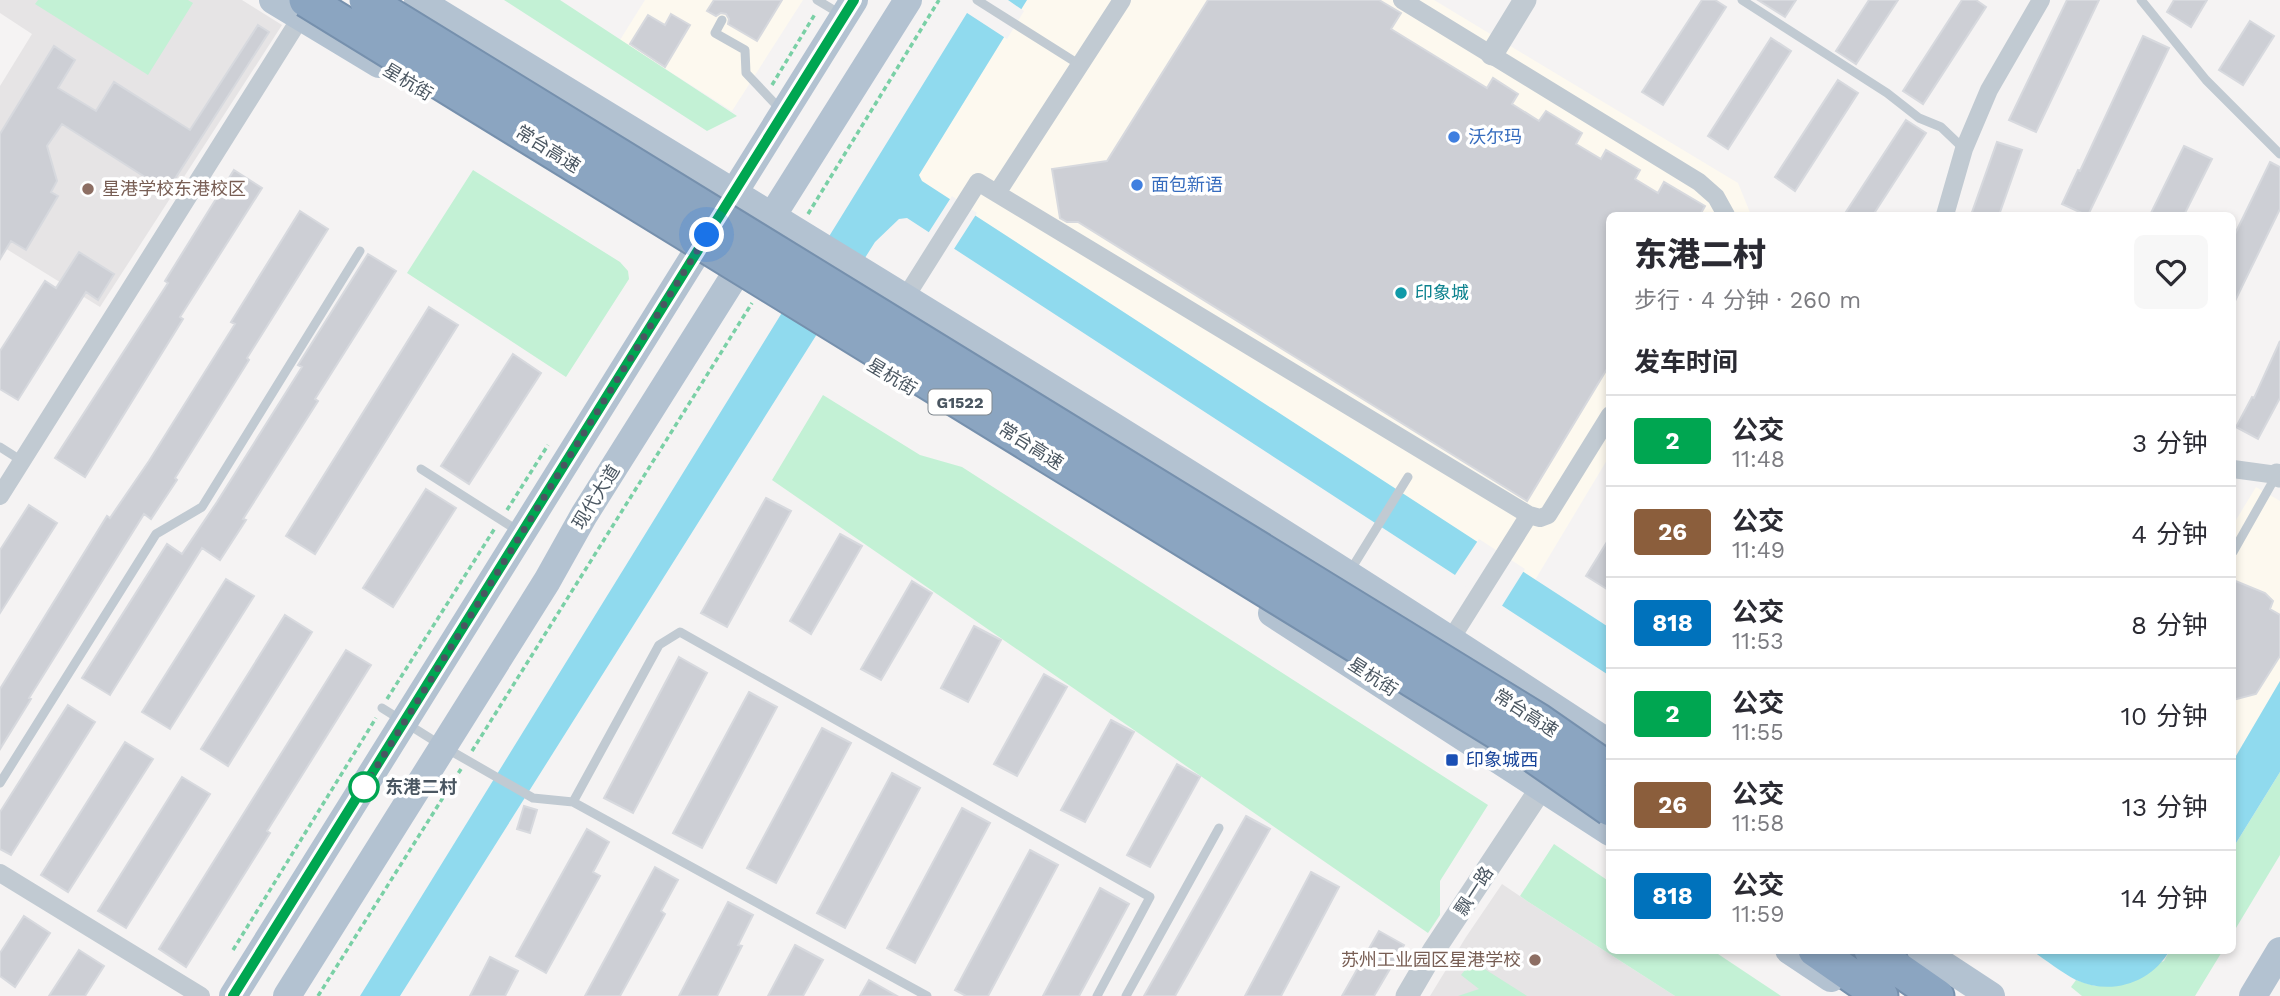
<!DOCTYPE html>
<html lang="zh">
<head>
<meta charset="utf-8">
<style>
	:root { --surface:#fff; --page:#f7f7f7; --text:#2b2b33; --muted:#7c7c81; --line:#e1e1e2 }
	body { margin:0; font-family:"Work Sans","Noto Sans SC",sans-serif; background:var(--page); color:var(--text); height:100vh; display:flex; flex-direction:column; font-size:26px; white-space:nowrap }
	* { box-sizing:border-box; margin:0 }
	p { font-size:23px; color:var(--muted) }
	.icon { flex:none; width:38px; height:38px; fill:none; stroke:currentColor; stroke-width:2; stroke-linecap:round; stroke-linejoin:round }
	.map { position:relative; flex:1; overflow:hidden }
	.sheet { position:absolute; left:1606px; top:212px; width:630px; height:742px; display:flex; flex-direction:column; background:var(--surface); border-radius:10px; box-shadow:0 4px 10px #0003 }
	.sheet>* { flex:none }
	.badge { padding:0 14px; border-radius:5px; font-size:24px; line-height:46px }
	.you { position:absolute; width:35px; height:35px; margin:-18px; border:5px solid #fff; border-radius:50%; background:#1a73e8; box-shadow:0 0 0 10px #1a73e833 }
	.map>.badge { position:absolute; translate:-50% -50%; box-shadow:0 0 0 4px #fff }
	h2 { padding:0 28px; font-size:26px; line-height:63px }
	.round { display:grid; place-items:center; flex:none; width:74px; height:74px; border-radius:10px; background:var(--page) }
	.overview { display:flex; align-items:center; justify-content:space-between; height:119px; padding:0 28px }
	h1 { font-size:33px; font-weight:800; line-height:52px }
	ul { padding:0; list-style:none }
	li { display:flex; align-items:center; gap:21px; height:91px; padding:0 28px; border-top:2px solid var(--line) }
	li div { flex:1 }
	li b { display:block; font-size:26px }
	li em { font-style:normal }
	li .badge { min-width:77px; font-weight:700; text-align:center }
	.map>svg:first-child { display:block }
	.commercial { fill:#fdf9ef }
	.education { fill:#e6e4e5 }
	.green { fill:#c3f1d5 }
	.water { fill:#90daee }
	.pier { fill:#f5f3f3 }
	.building { fill:#cdcfd5; stroke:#d7d9de; stroke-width:2 }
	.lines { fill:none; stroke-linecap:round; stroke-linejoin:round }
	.motorway-casing { stroke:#7690ad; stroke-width:37 }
	.path { stroke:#7ad0a6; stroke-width:3.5; stroke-dasharray:5 3.5; stroke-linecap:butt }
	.service { stroke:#c1cad2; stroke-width:9 }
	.minor { stroke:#c1cad2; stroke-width:18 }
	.tertiary { stroke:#c1cad2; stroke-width:23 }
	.primary { stroke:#b3c2d1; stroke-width:28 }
	.motorway { stroke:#8ba5c1; stroke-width:33 }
	.motorway-bridge-casing { stroke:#7690ad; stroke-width:37; stroke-linecap:butt }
	.motorway-bridge { stroke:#8ba5c1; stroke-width:33 }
	.line-casing { stroke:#fff; stroke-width:16 }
	.line { stroke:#00a651; stroke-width:10 }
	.walk { stroke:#4a5661; stroke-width:7; stroke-dasharray:0 12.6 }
	.shop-dot { fill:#3f7fe0; stroke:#fff; stroke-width:2.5 }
	.education-dot { fill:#8d6e63; stroke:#fff; stroke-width:2.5 }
	.culture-dot { fill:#0f9aa8; stroke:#fff; stroke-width:2.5 }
	.transit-dot { fill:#1a4fb4; stroke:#fff; stroke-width:2.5 }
	.stop-dot { fill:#fff; stroke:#00a651; stroke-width:3.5 }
	.labels { text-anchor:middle; stroke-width:7; stroke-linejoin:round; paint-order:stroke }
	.shield { fill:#fff; stroke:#808990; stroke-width:2 }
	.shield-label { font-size:16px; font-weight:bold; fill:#4a5661 }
	.street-label { font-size:18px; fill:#4a5661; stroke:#fff }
	.shop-label { font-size:18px; fill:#366cbe; stroke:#fff; text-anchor:start }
	.education-label { font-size:18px; fill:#785e54; stroke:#fff; text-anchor:start }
	.culture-label { font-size:18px; fill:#0d838f; stroke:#fff; text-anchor:start }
	.transit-label { font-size:18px; fill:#164399; stroke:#fff; text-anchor:start }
	.stop-label { font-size:18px; font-weight:bold; fill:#4a5661; stroke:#fff; text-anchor:start }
</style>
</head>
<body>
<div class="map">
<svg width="2280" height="996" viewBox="0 0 2280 996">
	<rect width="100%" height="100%" fill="#f5f3f3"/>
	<path class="commercial" d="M 645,0 L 803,0 L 732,111 L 620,40 Z
		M 1027,0 L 1434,0 L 1738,183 L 1751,215 L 1610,215 L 1610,455 L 1535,580 L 922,181 L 919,175 Z
		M 2256,487 L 2280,501 L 2280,681 L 2233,761 L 2233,525 Z"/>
	<path class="education" d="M 0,0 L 242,0 L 282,25 L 100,307 L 0,245 L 0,86 L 32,34 L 0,13 Z
		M 1502,884 L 1527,901 L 1675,996 L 1430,996 L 1466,937 Z"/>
	<path class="green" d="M 38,0 L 188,0 L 193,3 L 148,75 L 35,4 Z
		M 504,0 L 560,0 L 737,116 L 707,131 Z
		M 473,170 L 620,262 L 628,271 L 629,279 L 566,377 L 407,273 Z
		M 823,395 L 920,455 L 962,467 L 1488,805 L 1440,881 L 1440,915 L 1428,933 L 772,480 Z
		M 2280,772 L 2280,855 L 2233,933 L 2233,848 Z
		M 1554,844 L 1610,882 L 1610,950 L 1712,950 L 1781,996 L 1675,996 L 1527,901 L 1520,896 Z
		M 2170,950 L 2223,950 L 2195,996 L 2082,996 L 2071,987 L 2076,980 L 2095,986 L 2164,961 Z
		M 1472,961 L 1527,996 L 1458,996 L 1479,989 L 1461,975 Z"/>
	<path class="water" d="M 975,0 L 1027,0 L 919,175 L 922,181 L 1610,628 L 1610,676 L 907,218 L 899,219 L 875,242 L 400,996 L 360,996 Z
		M 2280,681 L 2280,772 L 2233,848 L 2233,761 Z
		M 2031,950 L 2170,950 C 2151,983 2112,996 2076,980 C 2061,972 2046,960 2031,950 Z"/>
	<path class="pier" d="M 971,0 L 1008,0 L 1024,11 L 1007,39 L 964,11 Z
		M 952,196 L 977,213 L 952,252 L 927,235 Z
		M 1479,539 L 1525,569 L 1500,609 L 1453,578 Z"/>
	<path class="building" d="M 714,0 L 782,0 L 757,41 L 728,24 L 729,19 L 726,14 L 721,13 L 716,16 L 707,11 Z
		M 1208,0 L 1379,0 L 1401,13 L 1391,29 L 1487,88 L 1493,78 L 1518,94 L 1512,104 L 1539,121 L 1546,111 L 1582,133 L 1576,144 L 1601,159 L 1606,150 L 1640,170 L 1635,179 L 1658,193 L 1664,182 L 1705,206 L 1700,215 L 1610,215 L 1610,364 L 1527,501 L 1078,222 L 1067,222 L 1060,218 L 1052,169 L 1107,161 Z
		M 1702,0 L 1715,0 L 1726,7 L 1663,105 L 1642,92 Z
		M 1758,0 L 1796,0 L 1785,17 Z
		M 1869,0 L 1898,0 L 1856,64 L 1836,51 Z
		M 1962,0 L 1976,0 L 1986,7 L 1923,104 L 1903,91 Z
		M 2067,0 L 2099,0 L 2036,132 L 2009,120 Z
		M 2174,0 L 2207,0 L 2191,27 L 2167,12 Z
		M 671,14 L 690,25 L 665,67 L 630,44 L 648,15 L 665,25 Z
		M 2250,21 L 2274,36 L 2243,85 L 2219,70 Z
		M 258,25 L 269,32 L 167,191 L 62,124 L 47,146 L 57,181 L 51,192 L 58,196 L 26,250 L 11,241 L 0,259 L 0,134 L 54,46 L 75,60 L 58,88 L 96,111 L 114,82 L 190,130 Z
		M 2143,36 L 2169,48 L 2088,215 L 2086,215 L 2062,204 L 2078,170 L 2080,171 Z
		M 1771,38 L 1791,51 L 1728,149 L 1708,136 Z
		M 1838,80 L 1858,93 L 1795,191 L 1775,177 Z
		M 1906,120 L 1926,133 L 1873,215 L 1844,215 Z
		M 1997,142 L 2022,150 L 1999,215 L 1971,215 Z
		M 2184,146 L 2212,159 L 2184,215 L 2150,215 Z
		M 2270,162 L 2280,167 L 2280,209 L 2233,305 L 2233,238 Z
		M 234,170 L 262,188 L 180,317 L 183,319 L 85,477 L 55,458 L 168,283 L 165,281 Z
		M 300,211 L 328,229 L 247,358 L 249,360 L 175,478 L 177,480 L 151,519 L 144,514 L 29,698 L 31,699 L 0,749 L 0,689 L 107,516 L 110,518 L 149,461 L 235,324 L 231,322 Z
		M 79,252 L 114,274 L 98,300 L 86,292 L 18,400 L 0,389 L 0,351 L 45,281 L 56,288 Z
		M 368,254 L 396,271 L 315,399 L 318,401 L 243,519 L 246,520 L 220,560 L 202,548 L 110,695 L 82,678 L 167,544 L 182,554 L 217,502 L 302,367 L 298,365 Z
		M 429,307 L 458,325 L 315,554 L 286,536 Z
		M 2280,341 L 2280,398 L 2258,439 L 2236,427 L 2252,397 L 2254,398 Z
		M 513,354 L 541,373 L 469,484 L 441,466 Z
		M 426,489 L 456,508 L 393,607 L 363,588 Z
		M 766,498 L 791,511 L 727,627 L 701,613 Z
		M 29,505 L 57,523 L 0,613 L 0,550 Z
		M 840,534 L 862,546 L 811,634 L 790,621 Z
		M 1610,537 L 1610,591 L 1586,576 Z
		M 226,579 L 254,596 L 170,729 L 142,712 Z
		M 2233,580 L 2265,593 L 2273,601 L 2270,609 L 2280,615 L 2280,656 L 2256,694 L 2233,700 Z
		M 912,581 L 932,593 L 881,680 L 861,669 Z
		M 285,615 L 312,632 L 228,766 L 201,749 Z
		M 974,626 L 1001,640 L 968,702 L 941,688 Z
		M 346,650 L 371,665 L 267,831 L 270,833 L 186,967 L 159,949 Z
		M 679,657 L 707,673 L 633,813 L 604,798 Z
		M 1044,674 L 1067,687 L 1017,776 L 994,764 Z
		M 749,692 L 777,707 L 702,848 L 673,833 Z
		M 68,705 L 95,722 L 11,855 L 0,849 L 0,812 Z
		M 1111,720 L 1134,732 L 1085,822 L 1061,810 Z
		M 822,728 L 851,743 L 776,883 L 747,868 Z
		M 125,742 L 153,759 L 68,892 L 41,875 Z
		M 1177,764 L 1200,777 L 1150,867 L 1127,855 Z
		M 892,773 L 920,788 L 845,928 L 817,913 Z
		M 182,777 L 210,794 L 126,928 L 98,911 Z
		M 524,806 L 537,810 L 530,833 L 517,829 Z
		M 962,808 L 990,823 L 915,963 L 887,948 Z
		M 1246,816 L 1270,829 L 1175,996 L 1144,996 Z
		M 587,829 L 609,842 L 593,872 L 600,876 L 546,973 L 516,956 Z
		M 1030,850 L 1058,865 L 988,996 L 966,996 L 955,990 Z
		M 655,867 L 678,880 L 661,911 L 665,914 L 620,996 L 585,996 Z
		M 1311,872 L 1339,887 L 1281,996 L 1245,996 Z
		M 1100,888 L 1129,904 L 1079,996 L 1043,996 Z
		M 728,902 L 753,915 L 738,945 L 742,946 L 717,996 L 679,996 Z
		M 24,916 L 50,933 L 15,987 L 0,976 L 0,953 Z
		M 1379,931 L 1404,945 L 1374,996 L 1342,996 Z
		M 795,945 L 823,960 L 803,996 L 768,996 Z
		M 79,950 L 104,966 L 85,996 L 49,996 Z
		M 490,957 L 518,971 L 505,996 L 470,996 Z
		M 869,980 L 897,996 L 860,996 Z"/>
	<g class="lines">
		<defs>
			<path id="motorway" d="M 1815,950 L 1881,996
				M 1871,950 L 1937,996"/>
		</defs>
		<use href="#motorway" class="motorway-casing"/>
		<path class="path" d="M 772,85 L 815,14
			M 808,214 L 939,0
			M 507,510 L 548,445
			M 387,699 L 495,528
			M 472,751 L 752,303
			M 233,950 L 376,718
			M 318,996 L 461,769"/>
		<path class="service" d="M 817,0 L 842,15
			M 977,0 L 1080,65
			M 1742,0 L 1887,93 L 1919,118 L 1941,127 L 1964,149
			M 2141,0 L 2206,80 L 2280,154
			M 722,20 L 715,33 L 745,50 L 746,73 L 780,109
			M 0,447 L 22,461
			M 421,469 L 520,532
			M 2233,552 L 2276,476
			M 1350,571 L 1408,477
			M 382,708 L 444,747 L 533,798 L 573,802 L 927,996
			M 0,783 L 156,534 L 202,507 L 360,251
			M 573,802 L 659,645 L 680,632 L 1150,897 L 1097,996
			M 1126,996 L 1219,828"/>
		<path class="minor" d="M 1402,0 L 1699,182 L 1716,197 L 1726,215
			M 997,193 L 1122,0
			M 1945,215 L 1964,149 L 1989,90 L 2041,0
			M 905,298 L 978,182 L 1529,515 L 1540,518 L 1548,515 L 1610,415
			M 2233,469 L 2277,475
			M 0,496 L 301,17
			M 1451,639 L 1529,515
			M 0,873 L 201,996"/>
		<path class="tertiary" d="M 1492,54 L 1525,0
			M 2277,475 L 2280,476
			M 1407,996 L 1434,950 L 1542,787"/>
		<path class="primary" d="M 273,0 L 379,64
			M 418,0 C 817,244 1219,486 1610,744
			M 1272,613 L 1610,832
			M 1789,950 L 1831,978
			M 1921,950 L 1991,996
			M 233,996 L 854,0
			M 287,996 L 547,581 L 584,515 L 908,0
			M 2253,996 L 2280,951"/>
		<use href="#motorway" class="motorway"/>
		<defs>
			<path id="motorway-bridge" d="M 306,0 L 1521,747 L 1610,809
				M 366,0 L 1538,720 L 1610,770"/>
		</defs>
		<use href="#motorway-bridge" class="motorway-bridge-casing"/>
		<use href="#motorway-bridge" class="motorway-bridge"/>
	</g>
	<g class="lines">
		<defs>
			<path id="line" d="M 233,996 L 854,0"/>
		</defs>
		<use href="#line" class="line-casing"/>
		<use href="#line" class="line"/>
		<path class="walk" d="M 364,787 L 361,792 L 707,235"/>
	</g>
	<g class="shop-dot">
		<circle cx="1454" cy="137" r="7"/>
		<circle cx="1137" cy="185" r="7"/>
	</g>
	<g class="education-dot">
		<circle cx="88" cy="189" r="7"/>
		<circle cx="1535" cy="960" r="7"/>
	</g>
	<circle class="culture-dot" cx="1401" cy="293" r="7"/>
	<rect class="transit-dot" x="1445" y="753" width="14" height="14" rx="3.5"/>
	<circle class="stop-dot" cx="364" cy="787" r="14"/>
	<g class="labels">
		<rect class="shield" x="928.5" y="389.5" width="63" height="25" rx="5"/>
		<g class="shield-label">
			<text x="960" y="408">G1522</text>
		</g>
		<g class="street-label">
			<text transform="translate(408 82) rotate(31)" y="6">星杭街</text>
			<text transform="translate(548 149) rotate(32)" y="6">常台高速</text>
			<text transform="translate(892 377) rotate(31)" y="6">星杭街</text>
			<text transform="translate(1031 446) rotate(32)" y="6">常台高速</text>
			<text transform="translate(596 497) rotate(-58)" y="6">现代大道</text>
			<text transform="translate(1373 677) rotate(33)" y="6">星杭街</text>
			<text transform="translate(1526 713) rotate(33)" y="6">常台高速</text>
			<text transform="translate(1474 891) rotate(-57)" y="6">飘一路</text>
		</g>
		<g class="shop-label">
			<text x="1468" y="143">沃尔玛</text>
			<text x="1151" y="191">面包新语</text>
		</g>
		<g class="education-label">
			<text x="102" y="195">星港学校东港校区</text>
			<text x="1521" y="966" text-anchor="end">苏州工业园区星港学校</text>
		</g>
		<g class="culture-label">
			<text x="1415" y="299">印象城</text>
		</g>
		<g class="transit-label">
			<text x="1466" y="766">印象城西</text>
		</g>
		<g class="stop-label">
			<text x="385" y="793">东港二村</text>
		</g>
	</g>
</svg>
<div class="you" style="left:707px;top:235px"></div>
<section class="sheet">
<div class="overview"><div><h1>东港二村</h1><p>步行 · 4 分钟 · 260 m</p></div><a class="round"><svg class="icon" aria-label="heart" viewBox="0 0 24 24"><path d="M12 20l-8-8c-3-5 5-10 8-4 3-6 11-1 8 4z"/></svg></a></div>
<h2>发车时间</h2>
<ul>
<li><span class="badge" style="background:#00a651;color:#fff">2</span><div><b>公交</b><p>11:48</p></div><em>3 分钟</em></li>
<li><span class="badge" style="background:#8b5e3c;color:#fff">26</span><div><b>公交</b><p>11:49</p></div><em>4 分钟</em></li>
<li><span class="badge" style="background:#0072bc;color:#fff">818</span><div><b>公交</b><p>11:53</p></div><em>8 分钟</em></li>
<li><span class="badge" style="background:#00a651;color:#fff">2</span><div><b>公交</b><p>11:55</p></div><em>10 分钟</em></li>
<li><span class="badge" style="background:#8b5e3c;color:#fff">26</span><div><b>公交</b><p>11:58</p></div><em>13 分钟</em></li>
<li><span class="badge" style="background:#0072bc;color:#fff">818</span><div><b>公交</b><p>11:59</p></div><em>14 分钟</em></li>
</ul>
</section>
</div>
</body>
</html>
